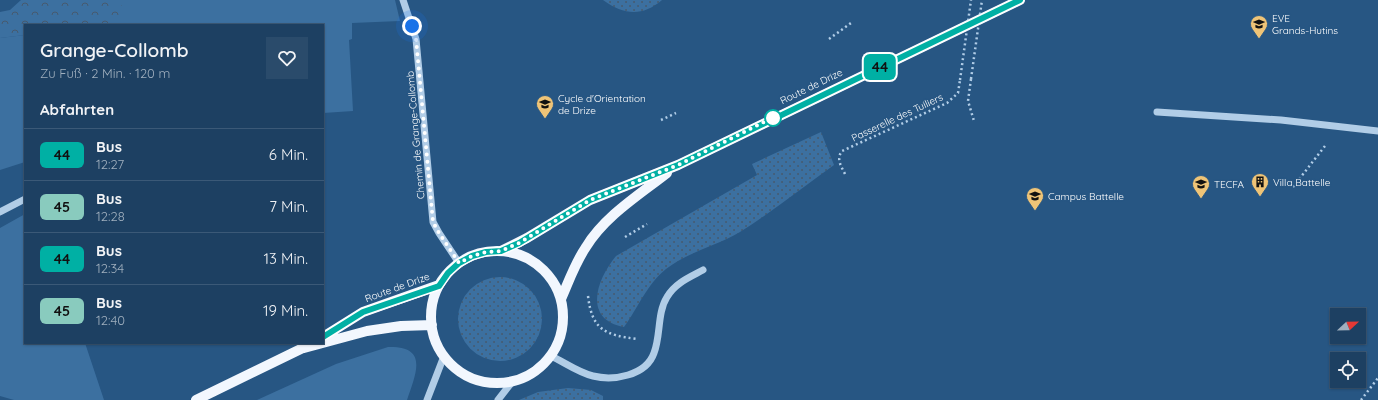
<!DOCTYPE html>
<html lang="de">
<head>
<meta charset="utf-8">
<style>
	:root { --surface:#1d4062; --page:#2a4b6b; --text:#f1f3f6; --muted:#a0afbe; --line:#3b5977 }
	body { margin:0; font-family:Quicksand,sans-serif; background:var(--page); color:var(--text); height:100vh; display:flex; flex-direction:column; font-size:15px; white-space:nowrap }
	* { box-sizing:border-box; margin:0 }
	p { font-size:13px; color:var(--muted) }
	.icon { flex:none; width:22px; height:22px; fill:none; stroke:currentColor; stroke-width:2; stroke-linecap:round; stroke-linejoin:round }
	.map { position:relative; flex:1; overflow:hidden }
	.sheet { position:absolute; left:24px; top:24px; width:300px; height:320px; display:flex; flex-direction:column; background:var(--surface); border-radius:0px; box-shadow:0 1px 3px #0004,0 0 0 1px var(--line) }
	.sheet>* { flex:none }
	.badge { padding:0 8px; border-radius:6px; font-size:14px; line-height:26px }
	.needle { width:26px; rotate:68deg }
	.controls { position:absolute; left:1330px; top:308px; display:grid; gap:8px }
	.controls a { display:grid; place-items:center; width:36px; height:36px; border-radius:0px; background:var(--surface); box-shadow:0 1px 3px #0004,0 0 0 1px var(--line); font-size:20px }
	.you { position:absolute; width:20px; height:20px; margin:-10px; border:3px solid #fff; border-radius:50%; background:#1a73e8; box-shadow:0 0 0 6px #1a73e833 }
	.map>.badge { position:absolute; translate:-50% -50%; box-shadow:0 0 0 2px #fff }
	h2 { padding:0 16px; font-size:15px; line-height:36px }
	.round { display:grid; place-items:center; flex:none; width:42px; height:42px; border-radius:0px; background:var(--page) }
	.overview { display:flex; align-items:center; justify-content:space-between; height:68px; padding:0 16px }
	h1 { font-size:19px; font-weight:600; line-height:30px }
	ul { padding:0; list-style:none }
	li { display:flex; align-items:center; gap:12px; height:52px; padding:0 16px; border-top:1px solid var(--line) }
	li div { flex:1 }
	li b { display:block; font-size:15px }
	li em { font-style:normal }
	li .badge { min-width:44px; font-weight:700; text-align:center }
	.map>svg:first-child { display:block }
	.grass { fill:url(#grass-dots) }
	.forest { fill:url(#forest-crowns) }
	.garden { fill:#3c70a0 }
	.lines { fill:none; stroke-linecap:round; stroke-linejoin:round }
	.path { stroke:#b1cde7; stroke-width:2.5; stroke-dasharray:2 3; stroke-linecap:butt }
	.minor { stroke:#b1cde7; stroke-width:7 }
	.major { stroke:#f2f7fe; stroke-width:10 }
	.path-bridge { stroke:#b1cde7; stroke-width:2.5; stroke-dasharray:2 3; stroke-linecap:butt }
	.line-casing { stroke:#fff; stroke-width:9 }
	.line { stroke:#00b0a4; stroke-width:6 }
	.walk { stroke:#fff; stroke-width:4; stroke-dasharray:0 7.2 }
	.stop-dot { fill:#fff; stroke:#00b0a4; stroke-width:2 }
	.labels { text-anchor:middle; stroke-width:3.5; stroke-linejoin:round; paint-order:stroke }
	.poi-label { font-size:10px; fill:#fff; stroke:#275683; text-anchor:start }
	.street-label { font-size:10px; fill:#fff; stroke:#275683 }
</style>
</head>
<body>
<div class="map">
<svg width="1378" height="400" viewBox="0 0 1378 400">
	<defs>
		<pattern id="grass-dots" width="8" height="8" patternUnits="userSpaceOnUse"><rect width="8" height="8" fill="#3c70a0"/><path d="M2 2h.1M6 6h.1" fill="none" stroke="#465a6e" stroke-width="1.8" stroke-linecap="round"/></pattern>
		<pattern id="forest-crowns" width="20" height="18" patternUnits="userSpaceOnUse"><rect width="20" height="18" fill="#3c70a0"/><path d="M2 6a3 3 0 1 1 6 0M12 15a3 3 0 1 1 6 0" fill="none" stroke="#465a6e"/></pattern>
	</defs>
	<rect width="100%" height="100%" fill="#275683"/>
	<path class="grass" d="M 603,0 L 662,0 C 642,17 624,15 603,0 Z
		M 821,132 L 834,165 C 803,187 772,212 740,232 C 716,246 688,252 666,269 C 647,284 638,308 624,327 C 582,319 597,279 616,256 L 757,175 L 752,164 Z
		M458 319a42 42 0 1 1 84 0a42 42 0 1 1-84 0Z
		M 568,388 L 591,390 L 603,396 L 603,400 L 519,400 L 538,392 Z"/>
	<path class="forest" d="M 21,0 L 122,0 L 122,25 L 25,25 L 25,35 L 0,38 L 0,12 L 10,10 Z"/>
	<path class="garden" d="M 122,0 L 395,0 L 400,21 L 352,23 L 352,39 L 349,40 L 353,111 L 323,113 L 323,25 L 122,25 Z
		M 25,35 L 25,162 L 0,170 L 0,38 Z
		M 25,214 L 25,343 L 85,343 L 104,400 L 14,400 L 0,396 L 0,228 Z
		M 388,347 C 429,346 416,373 407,400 L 257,400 L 336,364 Z"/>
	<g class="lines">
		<path class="path" d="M 829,39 L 851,23
			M 971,79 L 968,101 L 974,121
			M 661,120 L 676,113
			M 845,174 C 841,166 836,159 842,151 L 947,103 L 958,93 L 960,80
			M 1293,187 L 1325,146
			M 625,237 L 647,224
			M 588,296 C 592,330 605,335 637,339
			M 1361,400 L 1378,378"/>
		<path class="minor" d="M 403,0 L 416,39 L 433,222 L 439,233 L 459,263
			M 1157,112 L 1281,120 L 1378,131
			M 0,212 L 25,199
			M 551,356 C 564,362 579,373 593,376 C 613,381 646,376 654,353 C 661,335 657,313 667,297 C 675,283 690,277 703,270
			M 427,400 L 444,356
			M 498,400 L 512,382"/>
		<path class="major" d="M 501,251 L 527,238 L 590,200 L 678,165 L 1020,0
			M431 317a66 66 0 1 1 132 0a66 66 0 1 1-132 0Z
			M 561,299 C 569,281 575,263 586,247 C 605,216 639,195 667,173
			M 323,337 L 363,312 L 439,285
			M 304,348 L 367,331 L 401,326 L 432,325
			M 196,400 L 309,345"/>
		<path class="path-bridge" d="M 971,79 L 982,0
			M 960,80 L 971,0"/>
	</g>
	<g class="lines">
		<defs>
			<path id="line" d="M 323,337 L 363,312 L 439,286 L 448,273 L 459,263 L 472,256 L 486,252 L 501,251 L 519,243 L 590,200 L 678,165 L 1020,0"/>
		</defs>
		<use href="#line" class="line-casing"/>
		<use href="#line" class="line"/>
		<path class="walk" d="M 412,26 L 416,39 L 433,222 L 439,233 L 459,263 L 472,256 L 486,252 L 501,251 L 519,243 L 590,200 L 678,165 L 776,116 L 773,118"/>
	</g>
	<defs>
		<symbol id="school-pin" viewBox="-11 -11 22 30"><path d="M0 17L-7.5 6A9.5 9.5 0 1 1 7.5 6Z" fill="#efc477" stroke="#275683"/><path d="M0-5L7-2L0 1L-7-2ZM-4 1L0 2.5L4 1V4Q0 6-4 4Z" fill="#111"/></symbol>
		<symbol id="building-pin" viewBox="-11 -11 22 30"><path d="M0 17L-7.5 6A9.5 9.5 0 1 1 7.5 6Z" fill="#efc477" stroke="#275683"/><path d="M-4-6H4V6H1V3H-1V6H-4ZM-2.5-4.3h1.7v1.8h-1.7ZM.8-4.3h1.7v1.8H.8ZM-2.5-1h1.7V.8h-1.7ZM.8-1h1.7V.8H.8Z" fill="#111"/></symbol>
		<symbol id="university-pin" viewBox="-11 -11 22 30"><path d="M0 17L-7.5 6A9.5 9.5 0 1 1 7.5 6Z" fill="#efc477" stroke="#275683"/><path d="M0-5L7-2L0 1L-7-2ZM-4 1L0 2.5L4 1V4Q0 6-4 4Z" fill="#111"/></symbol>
	</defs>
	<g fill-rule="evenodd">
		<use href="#school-pin" x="1249" y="14" width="20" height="27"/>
		<use href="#school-pin" x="535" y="94" width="20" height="27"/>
		<use href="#building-pin" x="1250" y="172" width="20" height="27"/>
		<use href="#university-pin" x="1191" y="174" width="20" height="27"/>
		<use href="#university-pin" x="1025" y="186" width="20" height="27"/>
	</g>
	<circle class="stop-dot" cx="773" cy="118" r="8"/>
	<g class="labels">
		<g class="poi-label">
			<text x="1272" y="22">EVE<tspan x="1272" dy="12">Grands-Hutins</tspan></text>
			<text x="558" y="102">Cycle d'Orientation<tspan x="558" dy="12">de Drize</tspan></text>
			<text x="1273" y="186">Villa Battelle</text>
			<text x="1214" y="188">TECFA</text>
			<text x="1048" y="200">Campus Battelle</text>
		</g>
		<g class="street-label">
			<text transform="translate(811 86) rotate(-26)" y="4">Route de Drize</text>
			<text transform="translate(897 117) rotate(-25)" y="4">Passerelle des Tuiliers</text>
			<text transform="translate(415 135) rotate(-95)" y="4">Chemin de Grange-Collomb</text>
			<text transform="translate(397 287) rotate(-20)" y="4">Route de Drize</text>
		</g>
	</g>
</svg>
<div class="controls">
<a><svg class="needle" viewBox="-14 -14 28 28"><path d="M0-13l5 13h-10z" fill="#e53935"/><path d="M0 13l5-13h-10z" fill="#a0afbe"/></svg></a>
<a><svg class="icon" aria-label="locate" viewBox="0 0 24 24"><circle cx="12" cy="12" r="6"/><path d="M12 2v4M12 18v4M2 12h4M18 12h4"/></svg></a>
</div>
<div class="you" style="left:412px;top:26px"></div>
<b class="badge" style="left:880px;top:67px;background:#00b0a4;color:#111">44</b>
<section class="sheet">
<div class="overview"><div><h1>Grange-Collomb</h1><p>Zu Fuß · 2 Min. · 120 m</p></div><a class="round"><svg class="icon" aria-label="heart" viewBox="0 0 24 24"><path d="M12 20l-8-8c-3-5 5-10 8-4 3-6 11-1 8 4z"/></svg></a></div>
<h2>Abfahrten</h2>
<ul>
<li><span class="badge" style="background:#00b0a4;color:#111">44</span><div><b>Bus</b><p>12:27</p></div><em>6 Min.</em></li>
<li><span class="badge" style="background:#89cbbe;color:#111">45</span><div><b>Bus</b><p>12:28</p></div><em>7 Min.</em></li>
<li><span class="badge" style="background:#00b0a4;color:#111">44</span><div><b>Bus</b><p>12:34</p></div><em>13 Min.</em></li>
<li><span class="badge" style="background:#89cbbe;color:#111">45</span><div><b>Bus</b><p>12:40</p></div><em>19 Min.</em></li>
</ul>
</section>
</div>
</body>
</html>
